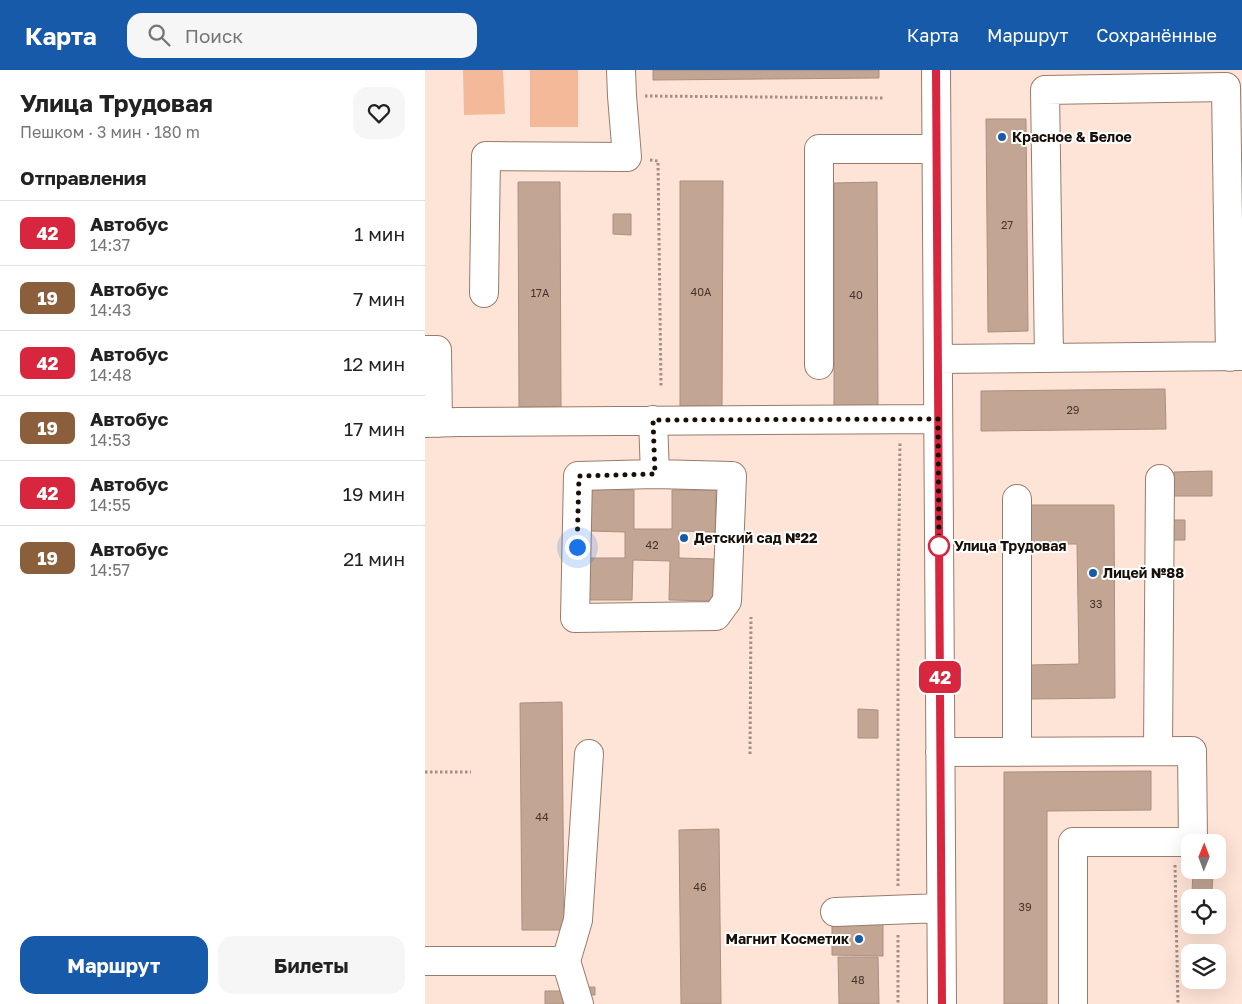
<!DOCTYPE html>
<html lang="ru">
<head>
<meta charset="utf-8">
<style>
	:root { --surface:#fff; --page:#f6f6f6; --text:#222; --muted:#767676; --line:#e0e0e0; --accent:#175aaa }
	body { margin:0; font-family:"Golos Text",sans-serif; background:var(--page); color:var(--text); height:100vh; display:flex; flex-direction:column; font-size:19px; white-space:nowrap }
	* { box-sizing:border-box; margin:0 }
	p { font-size:16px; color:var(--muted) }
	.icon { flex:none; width:28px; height:28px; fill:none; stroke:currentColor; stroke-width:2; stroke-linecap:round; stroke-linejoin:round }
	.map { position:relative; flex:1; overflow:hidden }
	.sheet { display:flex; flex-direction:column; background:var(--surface); width:425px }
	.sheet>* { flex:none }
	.badge { padding:0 10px; border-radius:8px; font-size:18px; line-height:32px }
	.needle { width:32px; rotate:1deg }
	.controls { position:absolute; left:756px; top:764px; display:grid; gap:10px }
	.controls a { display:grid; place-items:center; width:45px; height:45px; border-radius:10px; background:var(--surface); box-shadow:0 5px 20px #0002; font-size:25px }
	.you { position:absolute; width:25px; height:25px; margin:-12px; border:4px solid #fff; border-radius:50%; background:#1a73e8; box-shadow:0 0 0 8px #1a73e833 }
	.map>.badge { position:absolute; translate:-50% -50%; box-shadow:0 0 0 2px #fff }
	h2 { padding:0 20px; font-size:19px; line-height:45px }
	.round { display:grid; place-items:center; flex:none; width:52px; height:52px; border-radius:15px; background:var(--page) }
	.overview { display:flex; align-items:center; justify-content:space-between; height:85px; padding:0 20px }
	h1 { font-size:24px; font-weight:700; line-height:38px }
	.primary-button { display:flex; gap:10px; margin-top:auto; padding:10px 20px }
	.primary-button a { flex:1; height:58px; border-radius:15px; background:var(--accent); color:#fff; font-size:20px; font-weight:700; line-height:58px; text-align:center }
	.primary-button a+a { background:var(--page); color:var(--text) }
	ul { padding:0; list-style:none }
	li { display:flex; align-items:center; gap:15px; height:65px; padding:0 20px; border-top:1px solid var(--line) }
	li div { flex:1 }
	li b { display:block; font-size:19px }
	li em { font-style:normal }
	li .badge { min-width:55px; font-weight:700; text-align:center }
	header { display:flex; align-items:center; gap:30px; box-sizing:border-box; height:70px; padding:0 25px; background:var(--accent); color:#fff }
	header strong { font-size:24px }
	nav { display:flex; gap:28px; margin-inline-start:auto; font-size:18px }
	.search { width:350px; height:45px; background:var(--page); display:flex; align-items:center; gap:12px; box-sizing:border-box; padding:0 18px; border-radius:15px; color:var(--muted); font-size:19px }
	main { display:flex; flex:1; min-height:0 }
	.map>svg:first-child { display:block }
	.green { fill:#f4b999 }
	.building { fill:#c3a594; stroke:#ac8f7f }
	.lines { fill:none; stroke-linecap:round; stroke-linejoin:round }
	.minor-casing { stroke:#987b6b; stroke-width:30 }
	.path { stroke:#a28e83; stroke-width:3; stroke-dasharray:2.5 2.5; stroke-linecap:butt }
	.minor { stroke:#fff; stroke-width:28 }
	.line-casing { stroke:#fff; stroke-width:11 }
	.line { stroke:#d7263d; stroke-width:8 }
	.walk { stroke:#190f09; stroke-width:5; stroke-dasharray:0 9 }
	.poi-dot { fill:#175aaa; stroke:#fff; stroke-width:2 }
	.stop-dot { fill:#fff; stroke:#d7263d; stroke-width:2.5 }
	.labels { text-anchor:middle; stroke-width:4; stroke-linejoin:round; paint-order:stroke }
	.number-label { font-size:11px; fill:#44342c }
	.poi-label { font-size:14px; font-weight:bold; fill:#190f09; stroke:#fff; text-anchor:start }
	.stop-label { font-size:14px; font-weight:bold; fill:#190f09; stroke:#fff; text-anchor:start }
</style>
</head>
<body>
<header>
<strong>Карта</strong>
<div class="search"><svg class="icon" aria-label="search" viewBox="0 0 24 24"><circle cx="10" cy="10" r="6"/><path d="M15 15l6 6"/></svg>Поиск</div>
<nav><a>Карта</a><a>Маршрут</a><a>Сохранённые</a></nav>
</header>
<main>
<section class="sheet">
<div class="overview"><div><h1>Улица Трудовая</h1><p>Пешком · 3 мин · 180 m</p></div><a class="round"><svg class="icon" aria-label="heart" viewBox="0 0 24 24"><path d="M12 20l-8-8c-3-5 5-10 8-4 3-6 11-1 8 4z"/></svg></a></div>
<h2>Отправления</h2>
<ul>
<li><span class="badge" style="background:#d7263d;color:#fff">42</span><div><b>Автобус</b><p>14:37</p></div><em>1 мин</em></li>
<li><span class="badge" style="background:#8b5e3c;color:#fff">19</span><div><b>Автобус</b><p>14:43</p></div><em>7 мин</em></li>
<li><span class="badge" style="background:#d7263d;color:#fff">42</span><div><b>Автобус</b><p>14:48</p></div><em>12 мин</em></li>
<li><span class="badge" style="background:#8b5e3c;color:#fff">19</span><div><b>Автобус</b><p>14:53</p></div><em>17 мин</em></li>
<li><span class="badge" style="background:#d7263d;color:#fff">42</span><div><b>Автобус</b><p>14:55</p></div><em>19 мин</em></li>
<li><span class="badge" style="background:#8b5e3c;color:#fff">19</span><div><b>Автобус</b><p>14:57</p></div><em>21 мин</em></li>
</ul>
<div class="primary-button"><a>Маршрут</a><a>Билеты</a></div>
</section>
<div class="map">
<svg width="817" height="934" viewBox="0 0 817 934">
	<rect width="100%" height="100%" fill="#fee4d6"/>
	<path class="green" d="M 38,0 L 78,0 L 80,44 L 39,45 Z
		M 105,0 L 153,0 L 153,57 L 105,57 Z"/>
	<path class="building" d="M 228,0 L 454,0 L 454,8 L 228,10 Z
		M 561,49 L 601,49 L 603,261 L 563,262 Z
		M 255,111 L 298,111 L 297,336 L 255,336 Z
		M 93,112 L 135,112 L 136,337 L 94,337 Z
		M 452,112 L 453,340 L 409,340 L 409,113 Z
		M 188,144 L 206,144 L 206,165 L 188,164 Z
		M 740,319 L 741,359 L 556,361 L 556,321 Z
		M 787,401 L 787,426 L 749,426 L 749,402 Z
		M 166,419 L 209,420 L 209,459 L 247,459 L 247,420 L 291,420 L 290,462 L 254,461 L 254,488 L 290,489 L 289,531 L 244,530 L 245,491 L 208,490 L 207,530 L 164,530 L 165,488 L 200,488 L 200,462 L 165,461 Z
		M 603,435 L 689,435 L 690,628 L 605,629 L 605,595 L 654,594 L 652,474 L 604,474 Z
		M 743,450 L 760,450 L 760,470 L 744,470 Z
		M 137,632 L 139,860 L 97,860 L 95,633 Z
		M 433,639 L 453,640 L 453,668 L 433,668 Z
		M 726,701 L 726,740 L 622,741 L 622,934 L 579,934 L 579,702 Z
		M 294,759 L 296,934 L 256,934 L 254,760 Z
		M 768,800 L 788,800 L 787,823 L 767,823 Z
		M 407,851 L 458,851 L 458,886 L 407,885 Z
		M 413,887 L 453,887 L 454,934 L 414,934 Z
		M 162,917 L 170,917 L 170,925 L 162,925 Z
		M 120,921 L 141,921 L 141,934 L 120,934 Z"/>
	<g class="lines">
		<defs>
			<path id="minor" d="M 511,0 L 517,934
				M 59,223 L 61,86 L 202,87 L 197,26 L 196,0
				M 0,280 L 12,280 L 13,353
				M 624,288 L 620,20 L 801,17 L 805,287
				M 513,289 L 817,286
				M 394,295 L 394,79 L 511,79
				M 228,350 L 230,404 L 153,406 L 150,548 L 291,546 L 302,531 L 307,406 L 230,404
				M 0,353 L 34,352 L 513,349
				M 733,681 L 735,409
				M 515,682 L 767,681 L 768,772 L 648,772 L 648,934
				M 592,682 L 592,429
				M 410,842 L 516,838
				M 0,891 L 141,891 L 154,934
				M 141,891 L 153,850 L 164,684"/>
		</defs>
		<use href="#minor" class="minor-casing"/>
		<path class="path" d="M 220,26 L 460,28
			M 225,90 L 233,91 L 236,317
			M 325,684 L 326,547
			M 0,702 L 46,702
			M 750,795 L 753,934
			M 473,816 L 473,551 L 475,372
			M 473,865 L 473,934"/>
		<use href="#minor" class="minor"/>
	</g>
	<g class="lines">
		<defs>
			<path id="line" d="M 511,0 L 517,934"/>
		</defs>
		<use href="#line" class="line-casing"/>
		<use href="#line" class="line"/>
		<path class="walk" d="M 152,477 L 154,406 L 230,404 L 228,350 L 513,349 L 514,476"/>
	</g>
	<g class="poi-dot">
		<circle cx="577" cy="67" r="5"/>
		<circle cx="259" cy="468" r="5"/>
		<circle cx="668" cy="503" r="5"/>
		<circle cx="434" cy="869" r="5"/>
	</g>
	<circle class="stop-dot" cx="514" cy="476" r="10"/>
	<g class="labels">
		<g class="number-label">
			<text x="582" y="159">27</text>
			<text x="276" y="226">40А</text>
			<text x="115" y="227">17А</text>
			<text x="431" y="229">40</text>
			<text x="648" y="344">29</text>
			<text x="227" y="479">42</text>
			<text x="671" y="538">33</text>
			<text x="117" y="751">44</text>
			<text x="275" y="821">46</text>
			<text x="600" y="841">39</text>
			<text x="433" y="914">48</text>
		</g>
		<g class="poi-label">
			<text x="587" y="72">Красное &amp; Белое</text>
			<text x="269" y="473">Детский сад №22</text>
			<text x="678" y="508">Лицей №88</text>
			<text x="424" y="874" text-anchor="end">Магнит Косметик</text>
		</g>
		<g class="stop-label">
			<text x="529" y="481">Улица Трудовая</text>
		</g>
	</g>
</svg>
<div class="controls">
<a><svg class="needle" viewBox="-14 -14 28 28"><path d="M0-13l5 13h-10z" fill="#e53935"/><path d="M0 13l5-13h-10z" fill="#767676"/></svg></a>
<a><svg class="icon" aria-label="locate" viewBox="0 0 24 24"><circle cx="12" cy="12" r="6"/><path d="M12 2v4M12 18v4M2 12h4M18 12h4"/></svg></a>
<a><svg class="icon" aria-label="layers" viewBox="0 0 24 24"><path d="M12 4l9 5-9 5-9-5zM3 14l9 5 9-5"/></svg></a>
</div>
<div class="you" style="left:152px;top:477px"></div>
<b class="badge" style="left:515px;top:607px;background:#d7263d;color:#fff">42</b>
</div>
</main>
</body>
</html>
